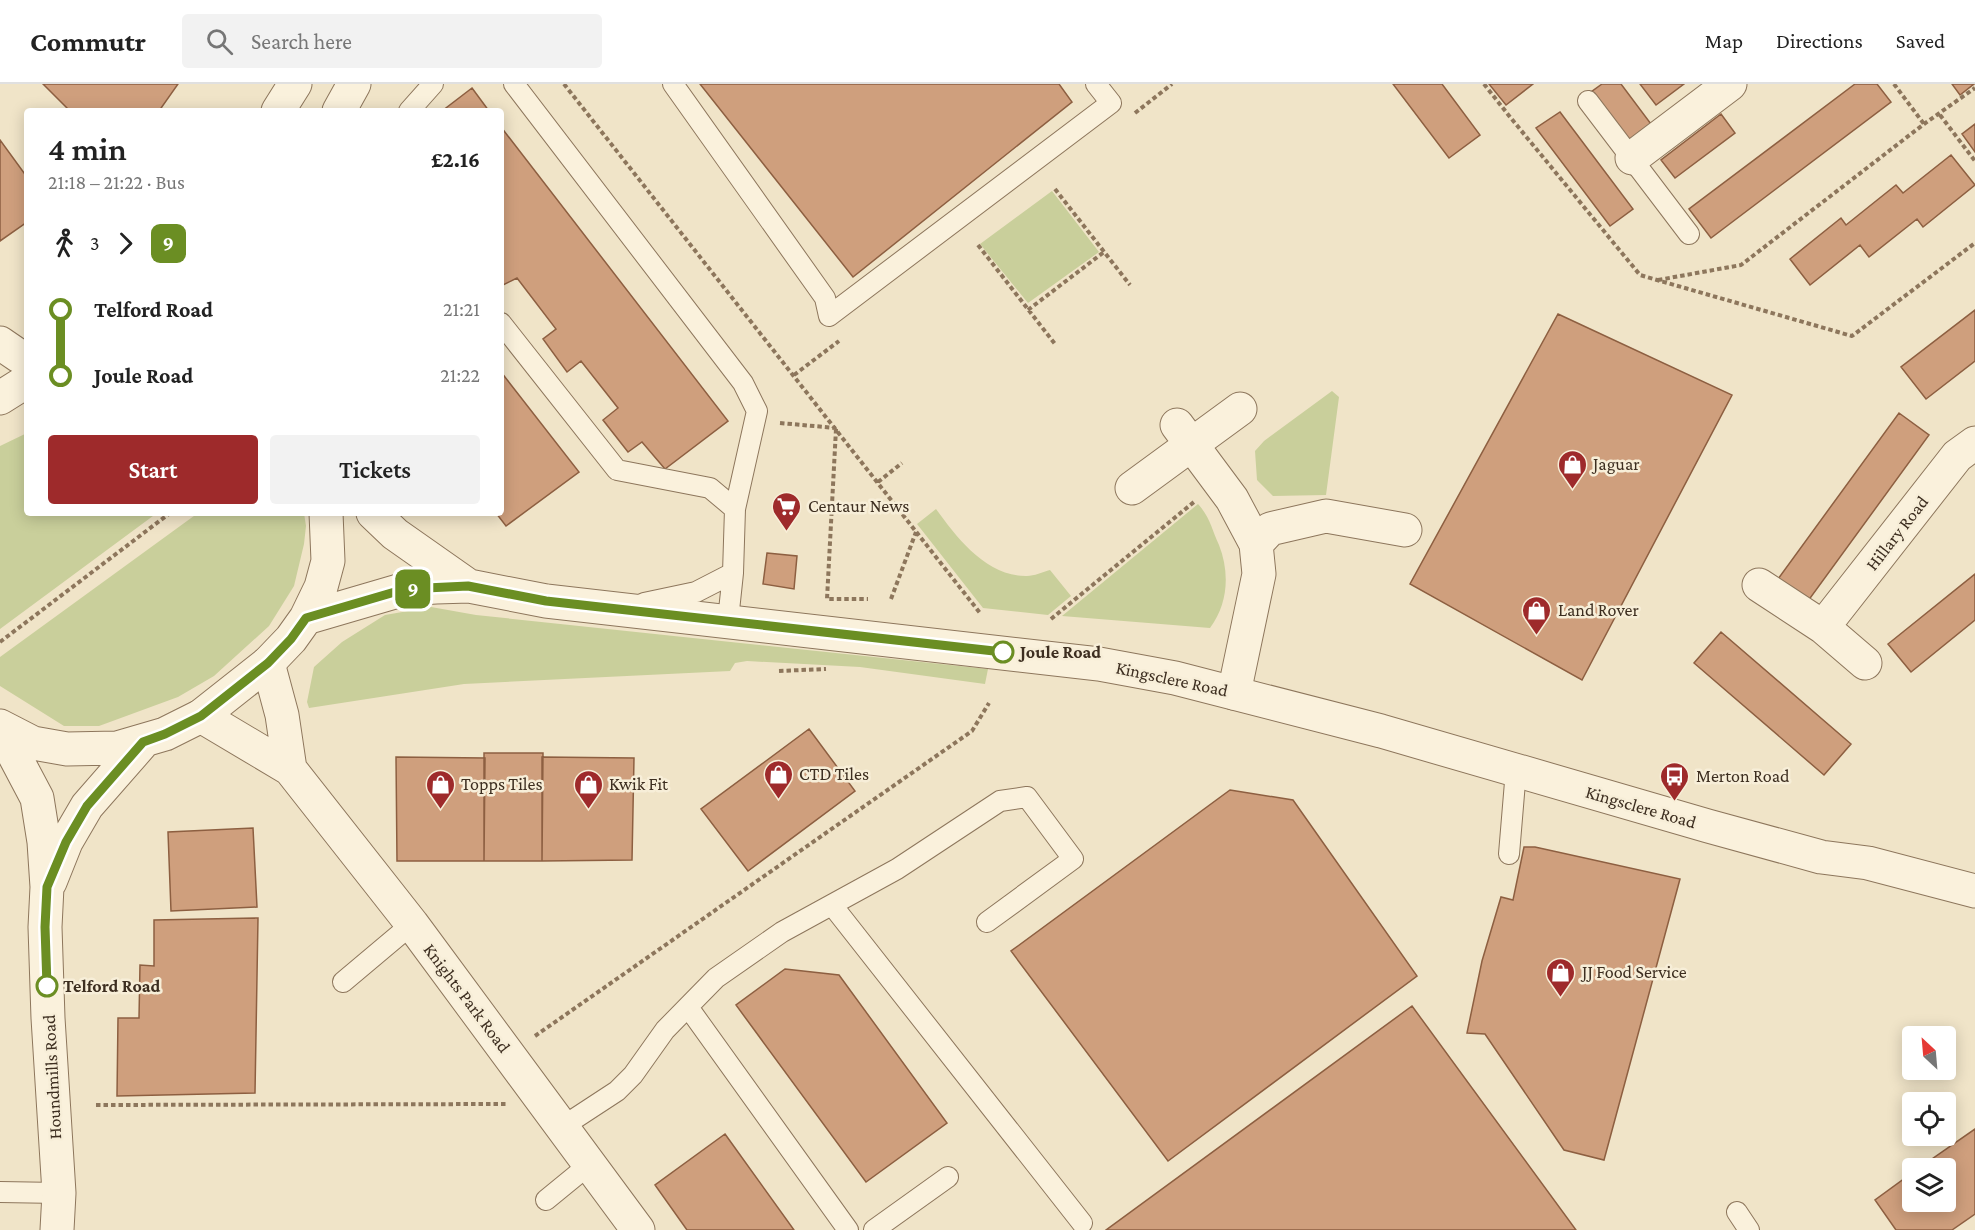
<!DOCTYPE html>
<html lang="en">
<head>
<meta charset="utf-8">
<style>
	:root { --surface:#fff; --page:#f2f2f2; --text:#222; --muted:#767676; --line:#e0e0e0; --accent:#9e2a2b }
	body { margin:0; font-family:"Crimson Pro",serif; background:var(--page); color:var(--text); height:100vh; display:flex; flex-direction:column; font-size:22px; white-space:nowrap }
	* { box-sizing:border-box; margin:0 }
	p { font-size:20px; color:var(--muted) }
	.icon { flex:none; width:33px; height:33px; fill:none; stroke:currentColor; stroke-width:2; stroke-linecap:round; stroke-linejoin:round }
	.map { position:relative; flex:1; overflow:hidden }
	.drawer { position:absolute; left:24px; top:24px; width:480px; height:408px; display:flex; flex-direction:column; background:var(--surface); border-radius:6px; box-shadow:0 3px 15px #0003 }
	.drawer>* { flex:none }
	.badge { padding:0 12px; border-radius:9px; font-size:21px; line-height:39px }
	.needle { width:39px; rotate:334deg }
	.fabs { position:absolute; left:1902px; top:942px; display:grid; gap:12px }
	.fabs a { display:grid; place-items:center; width:54px; height:54px; border-radius:6px; background:var(--surface); box-shadow:0 3px 15px #0003; font-size:30px }
	.map>.badge { position:absolute; translate:-50% -50%; box-shadow:0 0 0 3px #fff }
	.legs { display:flex; align-items:center; gap:9px; height:66px; padding:0 24px; font-size:20px }
	.legs p { margin-inline-start:auto }
	.headline { display:flex; align-items:center; justify-content:space-between; height:102px; padding:0 24px }
	h1 { font-size:33px; font-weight:600; line-height:45px }
	.cta { display:flex; gap:12px; margin-top:auto; padding:12px 24px }
	.cta a { flex:1; height:69px; border-radius:6px; background:var(--accent); color:#fff; font-size:24px; font-weight:600; line-height:69px; text-align:center }
	.cta a+a { background:var(--page); color:var(--text) }
	ul { padding:0 24px; list-style:none }
	li { display:flex; align-items:center; gap:21px; height:66px; font-size:22px }
	li i { display:grid; place-items:center; width:9px; height:100%; margin:0 8px; background:currentColor }
	li i::after { content:''; width:15px; height:15px; margin:-8px; border:4px solid; border-radius:50%; background:var(--surface) }
	li p { margin-inline-start:auto }
	li:first-child i { background:linear-gradient(#0000 50%,currentColor 0) }
	li:last-child i { background:linear-gradient(currentColor 50%,#0000 0) }
	header { display:flex; align-items:center; gap:36px; box-sizing:border-box; height:84px; padding:0 30px; background:var(--surface); border-bottom:2px solid var(--line) }
	header strong { font-size:28px }
	nav { display:flex; gap:33px; margin-inline-start:auto; font-size:21px }
	.search { width:420px; height:54px; background:var(--page); display:flex; align-items:center; gap:15px; box-sizing:border-box; padding:0 21px; border-radius:6px; color:var(--muted); font-size:22px }
	.map>svg:first-child { display:block }
	.green { fill:#c9cf9b }
	.building { fill:#cf9f7d; stroke:#8d5f41; stroke-width:1.5 }
	.lines { fill:none; stroke-linecap:round; stroke-linejoin:round }
	.service-casing { stroke:#8d765c; stroke-width:22 }
	.minor-casing { stroke:#8d765c; stroke-width:35 }
	.tertiary-casing { stroke:#8d765c; stroke-width:35 }
	.path { stroke:#8d765c; stroke-width:4; stroke-dasharray:4.5 3; stroke-linecap:butt }
	.service { stroke:#faf1dc; stroke-width:20 }
	.minor { stroke:#faf1dc; stroke-width:33 }
	.tertiary { stroke:#faf1dc; stroke-width:33 }
	.line-1-casing { stroke:#fff; stroke-width:14 }
	.line-1 { stroke:#6b8e23; stroke-width:9 }
	.stop-1-dot { fill:#fff; stroke:#6b8e23; stroke-width:3 }
	.labels { text-anchor:middle; stroke-width:5; stroke-linejoin:round; paint-order:stroke }
	.poi-label { font-size:18px; fill:#3d2e20; stroke:#f7eed8; text-anchor:start }
	.street-label { font-size:18px; fill:#3d2e20; stroke:#f7eed8 }
	.stop-label { font-size:18px; font-weight:bold; fill:#3d2e20; stroke:#f7eed8; text-anchor:start }
</style>
</head>
<body>
<header>
<strong>Commutr</strong>
<div class="search"><svg class="icon" aria-label="search" viewBox="0 0 24 24"><circle cx="10" cy="10" r="6"/><path d="M15 15l6 6"/></svg>Search here</div>
<nav><a>Map</a><a>Directions</a><a>Saved</a></nav>
</header>
<div class="map">
<svg width="1975" height="1146" viewBox="0 0 1975 1146">
	<rect width="100%" height="100%" fill="#f0e4c8"/>
	<path class="green" d="M 1052,107 L 1099,168 L 1028,219 L 980,160 Z
		M 1332,307 L 1339,313 L 1326,411 L 1273,412 L 1257,396 L 1255,367 L 1264,357 Z
		M 27,349 L 27,429 L 157,429 L 0,545 L 0,362 Z
		M 1198,420 C 1210,433 1212,446 1219,461 C 1230,489 1228,520 1210,544 L 1062,532 Z
		M 936,425 C 957,454 987,493 1027,492 C 1034,492 1043,488 1050,486 L 1071,512 L 1048,531 L 983,524 L 917,440 Z
		M 198,429 L 304,429 L 306,442 L 304,460 L 294,502 L 269,542 L 214,592 L 178,613 L 99,642 L 64,642 L 0,602 L 0,573 Z
		M 431,523 L 476,531 L 988,585 L 985,600 L 860,583 L 747,577 L 735,579 L 730,587 L 464,600 L 309,624 L 307,618 L 314,583 L 342,558 L 385,531 Z"/>
	<path class="building" d="M 43,0 L 178,0 L 159,27 L 70,27 Z
		M 700,0 L 1059,0 L 1072,18 L 853,193 Z
		M 1393,0 L 1442,0 L 1480,51 L 1449,74 Z
		M 1489,0 L 1533,0 L 1506,21 Z
		M 1602,0 L 1621,0 L 1657,48 L 1633,65 L 1591,8 Z
		M 1640,0 L 1684,0 L 1656,21 Z
		M 1855,0 L 1877,0 L 1891,18 L 1711,154 L 1689,125 Z
		M 1952,0 L 1974,0 L 1960,11 Z
		M 472,4 L 489,27 L 442,27 Z
		M 1560,28 L 1633,125 L 1610,142 L 1536,44 Z
		M 1721,30 L 1735,49 L 1675,94 L 1661,76 Z
		M 1975,40 L 1975,68 L 1962,50 Z
		M 501,43 L 728,337 L 665,385 L 642,358 L 628,368 L 603,336 L 618,324 L 581,277 L 567,288 L 543,255 L 556,245 L 517,194 L 501,202 Z
		M 0,56 L 27,93 L 27,138 L 0,157 Z
		M 1951,71 L 1975,101 L 1923,143 L 1917,135 L 1869,173 L 1860,161 L 1810,201 L 1790,175 L 1841,134 L 1846,141 L 1896,101 L 1903,109 Z
		M 1975,226 L 1975,277 L 1926,315 L 1901,283 Z
		M 1558,230 L 1732,311 L 1582,596 L 1410,500 Z
		M 501,288 L 579,388 L 506,442 L 496,429 L 501,429 Z
		M 1899,329 L 1929,351 L 1808,517 L 1778,495 Z
		M 767,469 L 797,472 L 794,505 L 763,500 Z
		M 1975,490 L 1975,536 L 1911,588 L 1888,560 Z
		M 1721,548 L 1851,660 L 1824,691 L 1694,579 Z
		M 809,645 L 855,707 L 748,787 L 701,725 Z
		M 484,669 L 543,669 L 542,777 L 484,777 Z
		M 396,673 L 485,674 L 484,777 L 397,777 Z
		M 542,673 L 634,674 L 632,776 L 542,777 Z
		M 1230,706 L 1293,716 L 1417,892 L 1168,1077 L 1011,867 Z
		M 253,744 L 257,823 L 171,827 L 168,748 Z
		M 1524,763 L 1535,763 L 1680,795 L 1604,1076 L 1564,1066 L 1485,950 L 1467,949 L 1482,877 L 1501,813 L 1513,816 Z
		M 258,834 L 255,1009 L 117,1012 L 118,934 L 139,934 L 140,881 L 154,882 L 154,836 Z
		M 785,885 L 839,891 L 947,1039 L 866,1098 L 736,921 Z
		M 1412,922 L 1576,1146 L 1106,1146 Z
		M 1975,1045 L 1975,1130 L 1952,1146 L 1896,1146 L 1875,1116 L 1912,1089 L 1912,1118 L 1946,1118 L 1946,1084 L 1919,1084 Z
		M 725,1050 L 794,1146 L 687,1146 L 655,1101 Z"/>
	<g class="lines">
		<defs>
			<path id="service" d="M 514,0 L 743,299 L 757,327 L 735,425 L 733,489 L 728,536
				M 673,0 L 825,214 L 829,232 L 1111,19 L 1096,0
				M 1588,17 L 1689,150
				M 409,27 L 433,0
				M 501,239 L 617,386 L 710,404 L 735,425
				M 644,519 L 696,508 L 733,489
				M 1509,770 L 1516,686
				M 832,821 L 1082,1139
				M 343,898 L 412,840
				M 688,923 L 848,1146
				M 562,1043 L 617,1007 L 633,991 L 665,946 L 716,894 L 782,848 L 897,785 L 1000,717 L 1027,713 L 1073,775 L 987,838
				M 0,1108 L 59,1109
				M 546,1116 L 590,1080
				M 1737,1128 L 1749,1146
				M 874,1146 L 948,1093"/>
			<path id="minor" d="M 1632,74 L 1730,0
				M 0,259 L 19,272 L 27,274
				M 1177,341 L 1232,415 L 1256,460 L 1259,490 L 1234,609
				M 1132,404 L 1240,325
				M 1256,460 L 1270,445 L 1326,432 L 1405,446
				M 1759,501 L 1823,543 L 1865,579
				M 1823,543 L 1957,372 L 1975,359
				M 268,579 L 282,631 L 290,685
				M 201,632 L 290,685 L 412,840 L 638,1146"/>
			<path id="tertiary" d="M 278,27 L 295,0
				M 339,27 L 354,0
				M 0,314 L 27,297
				M 373,429 L 395,450 L 469,502
				M 306,534 L 405,505 L 436,503 L 469,502 L 546,517 L 1099,580 L 1175,594 L 1381,647 L 1708,742 L 1821,773 L 1868,779 L 1975,807
				M 0,642 L 33,659 L 67,665 L 117,664 L 165,650 L 201,632 L 268,579 L 291,555 L 306,534 L 321,503 L 328,477 L 326,429
				M 0,644 L 37,714 L 44,758 L 47,803 L 45,843 L 48,934 L 59,1109 L 57,1146
				M 50,798 L 66,758 L 87,722 L 143,658"/>
		</defs>
		<use href="#service" class="service-casing"/>
		<use href="#minor" class="minor-casing"/>
		<use href="#tertiary" class="tertiary-casing"/>
		<path class="path" d="M 564,0 L 980,529
			M 1484,0 L 1510,33 L 1640,191 L 1657,196 L 1852,252 L 1975,159
			M 1894,0 L 1924,40
			M 1135,29 L 1172,0
			M 1940,31 L 1975,77
			M 1055,105 L 1130,201
			M 978,161 L 1055,260
			M 1658,196 L 1741,181 L 1924,40 L 1975,4
			M 1028,226 L 1104,168
			M 794,291 L 839,257
			M 780,339 L 836,344
			M 836,345 L 827,515 L 868,515
			M 878,398 L 902,379
			M 891,515 L 916,448
			M 1051,535 L 1194,418
			M 0,558 L 170,429
			M 779,587 L 826,585
			M 535,952 L 972,647 L 989,619
			M 96,1021 L 506,1020"/>
		<use href="#service" class="service"/>
		<use href="#minor" class="minor"/>
		<use href="#tertiary" class="tertiary"/>
	</g>
	<g class="lines">
		<defs>
			<path id="line-1" d="M 47,902 L 45,843 L 47,803 L 66,758 L 87,722 L 143,658 L 165,650 L 201,632 L 268,579 L 291,555 L 306,534 L 405,505 L 468,502 L 546,517 L 1003,568"/>
		</defs>
		<use href="#line-1" class="line-1-casing"/>
		<use href="#line-1" class="line-1"/>
	</g>
	<defs>
		<symbol id="shop-pin" viewBox="-11 -11 22 30"><path d="M0 17L-7.5 6A9.5 9.5 0 1 1 7.5 6Z" fill="#9e2a2b" stroke="#f7eed8"/><path d="M-5-2.5h2.3a2.7 3.5 0 0 1 5.4 0H5L5.5 6h-11ZM-1.5-2.5h3a1.5 2.3 0 0 0-3 0Z" fill="#fff"/></symbol>
		<symbol id="supermarket-pin" viewBox="-11 -11 22 30"><path d="M0 17L-7.5 6A9.5 9.5 0 1 1 7.5 6Z" fill="#9e2a2b" stroke="#f7eed8"/><path d="M-6-5.5h2.5l.6 2H6L4.5 2H-2.5L-4.4-4H-6ZM-1.5 3.2a1.3 1.3 0 1 0 .1 0ZM3 3.2a1.3 1.3 0 1 0 .1 0Z" fill="#fff"/></symbol>
		<symbol id="bus-pin" viewBox="-11 -11 22 30"><path d="M0 17L-7.5 6A9.5 9.5 0 1 1 7.5 6Z" fill="#9e2a2b" stroke="#f7eed8"/><path d="M-5-6H5V4H4V6H2V4H-2V6H-4V4H-5ZM-3.5-4V0h7V-4ZM-3.5 1.2v1.5H-2V1.2ZM2 1.2v1.5H3.5V1.2Z" fill="#fff"/></symbol>
	</defs>
	<g fill-rule="evenodd">
		<use href="#shop-pin" x="1556" y="364" width="33" height="45"/>
		<use href="#supermarket-pin" x="770" y="406" width="33" height="45"/>
		<use href="#shop-pin" x="1520" y="510" width="33" height="45"/>
		<use href="#shop-pin" x="762" y="674" width="33" height="45"/>
		<use href="#bus-pin" x="1658" y="676" width="33" height="45"/>
		<use href="#shop-pin" x="424" y="684" width="33" height="45"/>
		<use href="#shop-pin" x="572" y="684" width="33" height="45"/>
		<use href="#shop-pin" x="1544" y="872" width="33" height="45"/>
	</g>
	<g class="stop-1-dot">
		<circle cx="1003" cy="568" r="10"/>
		<circle cx="47" cy="902" r="10"/>
	</g>
	<g class="labels">
		<g class="poi-label">
			<text x="1593" y="386">Jaguar</text>
			<text x="808" y="428">Centaur News</text>
			<text x="1558" y="532">Land Rover</text>
			<text x="799" y="696">CTD Tiles</text>
			<text x="1696" y="698">Merton Road</text>
			<text x="461" y="706">Topps Tiles</text>
			<text x="609" y="706">Kwik Fit</text>
			<text x="1582" y="894">JJ Food Service</text>
		</g>
		<g class="street-label">
			<text transform="translate(1897 449) rotate(-52)" y="6">Hillary Road</text>
			<text transform="translate(1172 595) rotate(12)" y="6">Kingsclere Road</text>
			<text transform="translate(1641 723) rotate(16)" y="6">Kingsclere Road</text>
			<text transform="translate(467 914) rotate(53)" y="6">Knights Park Road</text>
			<text transform="translate(52 993) rotate(-93)" y="6">Houndmills Road</text>
		</g>
		<g class="stop-label">
			<text x="1020" y="574">Joule Road</text>
			<text x="63" y="908">Telford Road</text>
		</g>
	</g>
</svg>
<div class="fabs">
<a><svg class="needle" viewBox="-14 -14 28 28"><path d="M0-13l5 13h-10z" fill="#e53935"/><path d="M0 13l5-13h-10z" fill="#767676"/></svg></a>
<a><svg class="icon" aria-label="locate" viewBox="0 0 24 24"><circle cx="12" cy="12" r="6"/><path d="M12 2v4M12 18v4M2 12h4M18 12h4"/></svg></a>
<a><svg class="icon" aria-label="layers" viewBox="0 0 24 24"><path d="M12 4l9 5-9 5-9-5zM3 14l9 5 9-5"/></svg></a>
</div>
<b class="badge" style="left:413px;top:505px;background:#6b8e23;color:#fff">9</b>
<section class="drawer">
<div class="headline"><div><h1>4 min</h1><p>21:18 – 21:22 · Bus</p></div><b>£2.16</b></div>
<div class="legs"><svg class="icon" aria-label="walk" viewBox="0 0 24 24"><circle cx="13" cy="4" r="2"/><path d="M13 8l-2 6 4 7M11 14l-3 7M7 12l3-4h3l4 4"/></svg>3<svg class="icon" aria-label="forward" viewBox="0 0 24 24"><path d="M9 5l7 7-7 7"/></svg><b class="badge" style="background:#6b8e23;color:#fff">9</b></div>
<ul>
<li><i style="color:#6b8e23"></i><b>Telford Road</b><p>21:21</p></li>
<li><i style="color:#6b8e23"></i><b>Joule Road</b><p>21:22</p></li>
</ul>
<div class="cta"><a>Start</a><a>Tickets</a></div>
</section>
</div>
</body>
</html>
